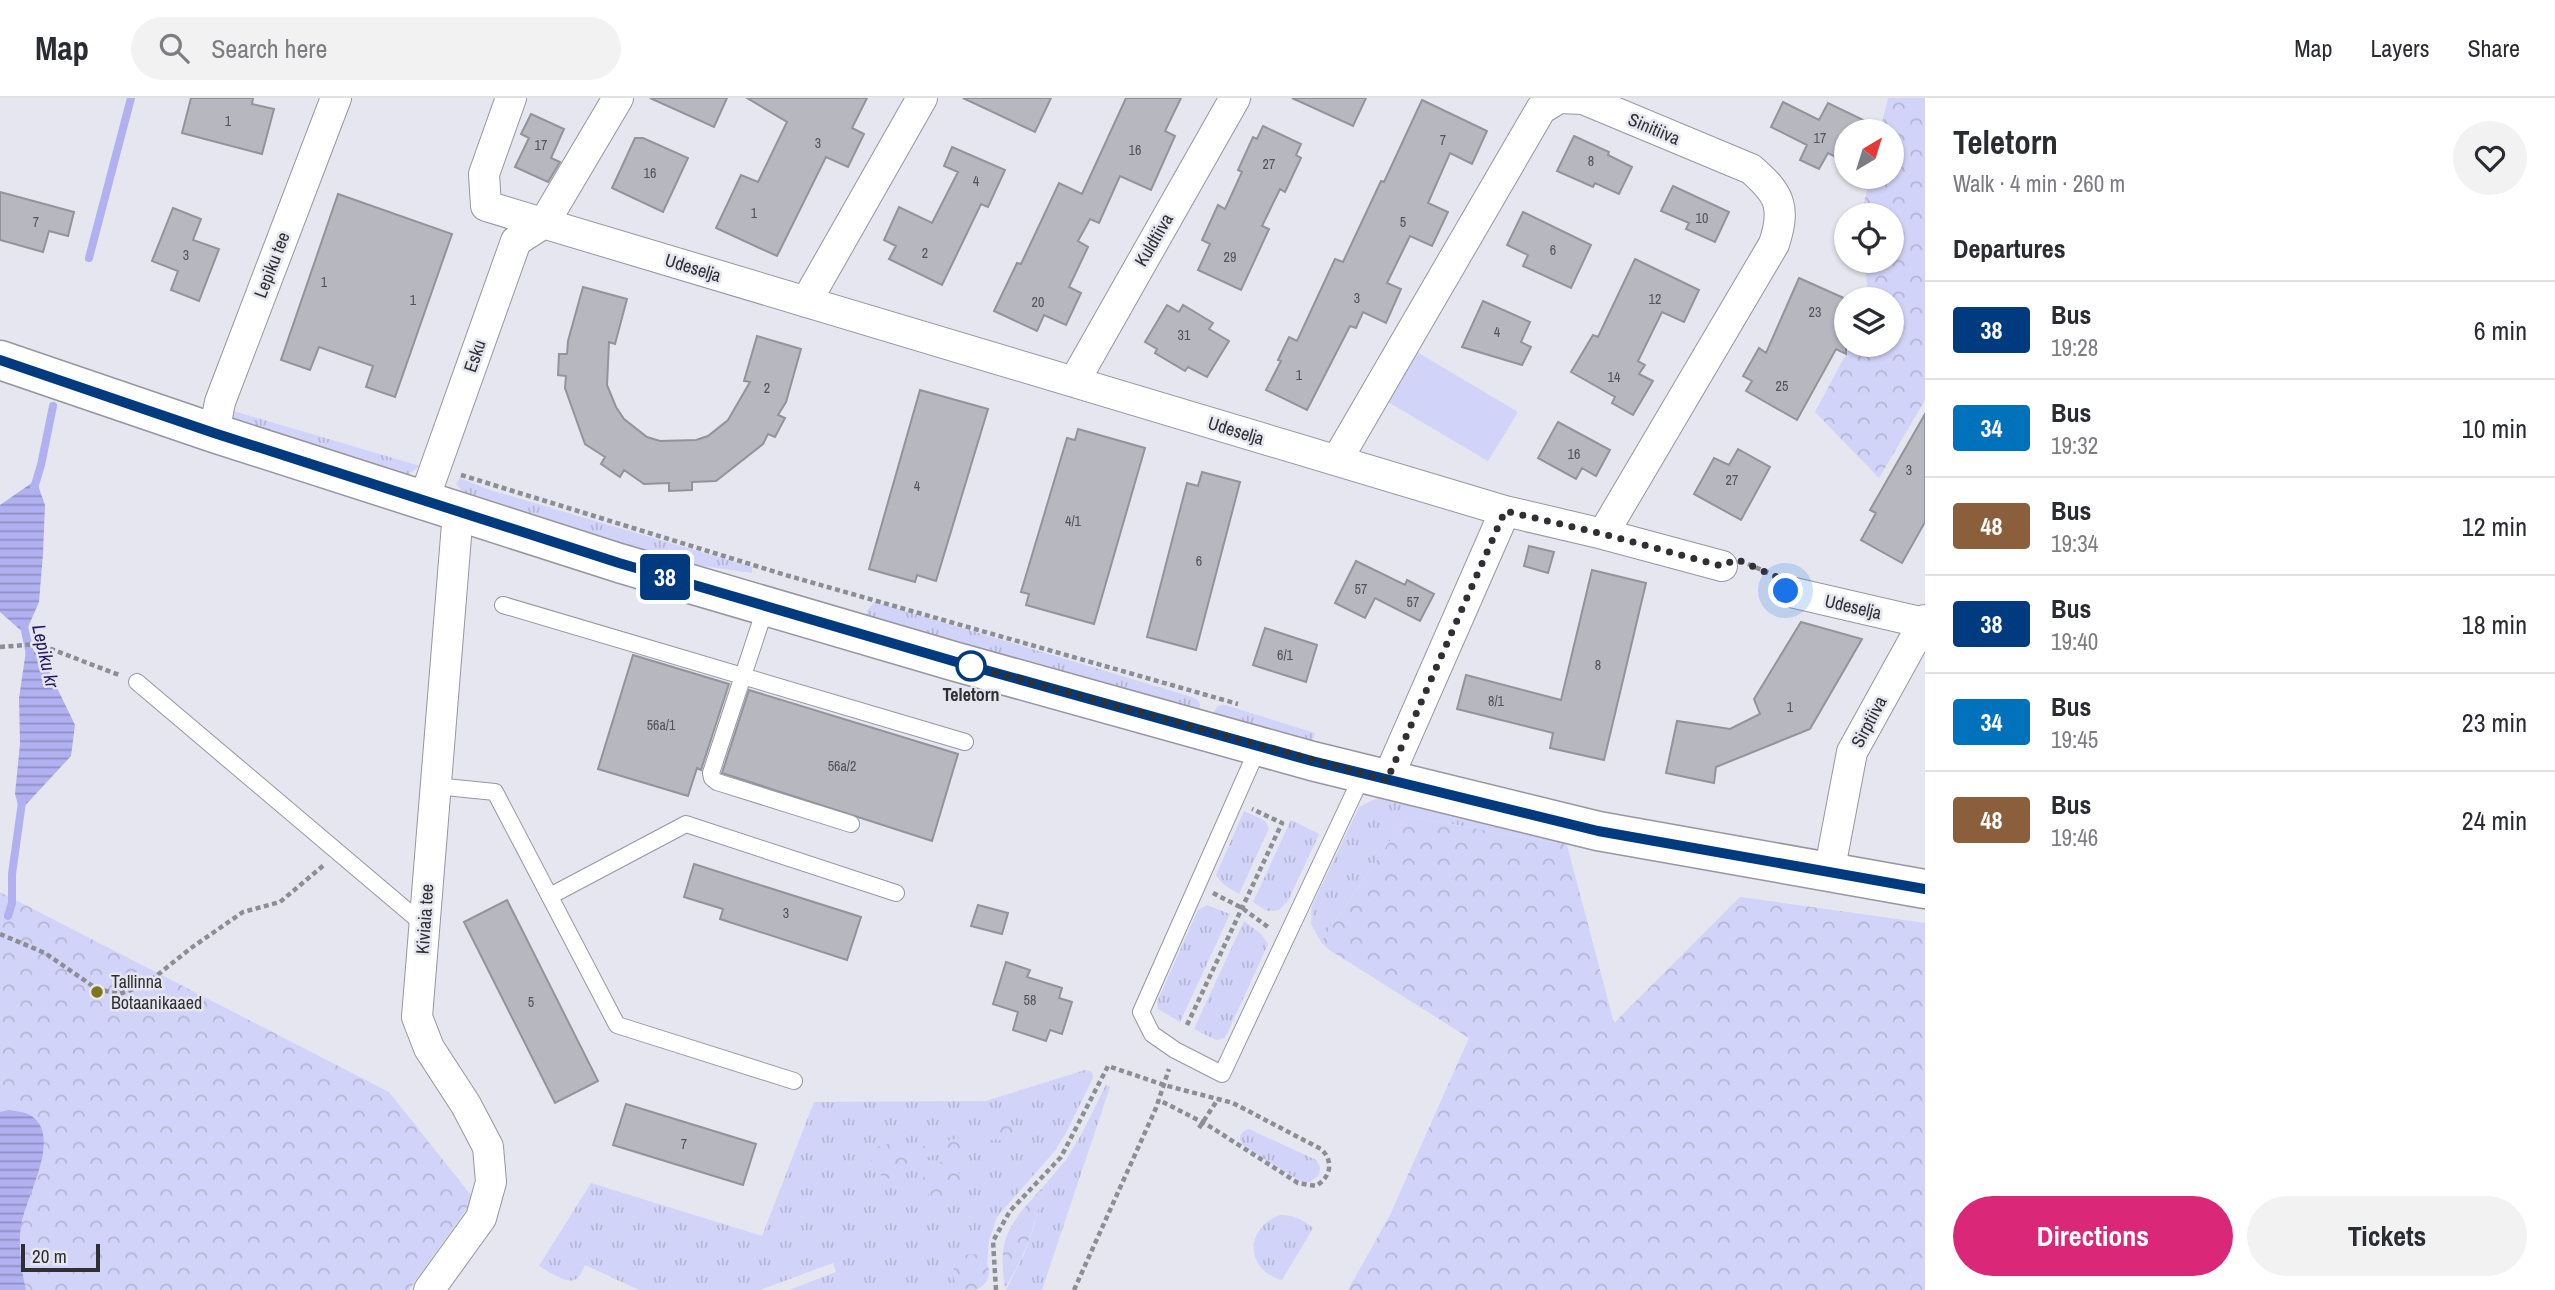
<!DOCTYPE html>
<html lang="en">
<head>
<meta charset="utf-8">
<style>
	:root { --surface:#fff; --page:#f2f2f3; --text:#2b2b33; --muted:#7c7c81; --line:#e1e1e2; --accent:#db2777 }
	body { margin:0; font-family:"Archivo Narrow",sans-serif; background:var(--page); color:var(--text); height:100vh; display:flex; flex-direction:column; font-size:26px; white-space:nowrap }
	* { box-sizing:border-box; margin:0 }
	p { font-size:23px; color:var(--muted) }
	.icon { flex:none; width:38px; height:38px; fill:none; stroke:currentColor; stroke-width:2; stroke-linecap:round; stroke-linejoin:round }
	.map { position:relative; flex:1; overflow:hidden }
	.sheet { display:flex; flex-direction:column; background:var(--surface); width:630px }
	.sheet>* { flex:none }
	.badge { padding:0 14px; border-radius:5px; font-size:24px; line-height:46px }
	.needle { width:46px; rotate:38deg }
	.buttons { position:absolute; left:1834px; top:21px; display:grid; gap:14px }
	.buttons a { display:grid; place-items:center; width:70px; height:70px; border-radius:50%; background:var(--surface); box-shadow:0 2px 5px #0004; font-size:35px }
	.scale { position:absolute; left:21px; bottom:18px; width:79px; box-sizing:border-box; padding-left:7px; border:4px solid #303034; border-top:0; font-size:19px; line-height:24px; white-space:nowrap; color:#303034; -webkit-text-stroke:5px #e5e6ef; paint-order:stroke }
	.you { position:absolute; width:35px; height:35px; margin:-18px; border:5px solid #fff; border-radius:50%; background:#1a73e8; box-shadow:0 0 0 10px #1a73e833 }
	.map>.badge { position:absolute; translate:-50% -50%; box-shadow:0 0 0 4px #fff }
	h2 { padding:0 28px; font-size:26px; line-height:63px }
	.round { display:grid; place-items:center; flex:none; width:74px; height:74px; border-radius:37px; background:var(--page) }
	.headline { display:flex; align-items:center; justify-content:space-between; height:119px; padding:0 28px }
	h1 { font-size:33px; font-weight:700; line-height:52px }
	.cta { display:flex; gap:14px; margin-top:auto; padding:14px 28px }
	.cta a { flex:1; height:80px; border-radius:42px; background:var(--accent); color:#fff; font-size:28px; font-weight:700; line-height:80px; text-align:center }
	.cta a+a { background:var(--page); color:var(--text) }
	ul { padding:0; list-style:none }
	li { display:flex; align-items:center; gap:21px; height:98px; padding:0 28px; border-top:2px solid var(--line) }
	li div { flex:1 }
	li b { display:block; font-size:26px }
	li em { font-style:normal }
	li .badge { min-width:77px; font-weight:700; text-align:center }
	header { display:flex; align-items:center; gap:42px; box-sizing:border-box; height:98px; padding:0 35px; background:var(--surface); border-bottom:2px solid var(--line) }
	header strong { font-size:33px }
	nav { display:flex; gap:38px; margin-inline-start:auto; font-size:24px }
	.search { width:490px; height:63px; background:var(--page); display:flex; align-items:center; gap:18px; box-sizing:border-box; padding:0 24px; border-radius:38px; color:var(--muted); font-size:26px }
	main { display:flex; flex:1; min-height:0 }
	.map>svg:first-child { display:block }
	.grass { fill:url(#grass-tufts) }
	.forest { fill:url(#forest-crowns) }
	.garden { fill:#d2d3f8 }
	.water { fill:url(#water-rules) }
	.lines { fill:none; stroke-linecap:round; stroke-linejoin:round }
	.stream { stroke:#b1b0f0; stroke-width:8 }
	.building { fill:#b7b7c0; stroke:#93939b; stroke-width:2 }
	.lane-casing { stroke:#96969f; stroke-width:18 }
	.street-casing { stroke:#96969f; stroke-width:32 }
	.secondary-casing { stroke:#96969f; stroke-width:41 }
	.path { stroke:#8d8d94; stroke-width:4.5; stroke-dasharray:5 3.5; stroke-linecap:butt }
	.lane { stroke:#fff; stroke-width:16 }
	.street { stroke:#fff; stroke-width:30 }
	.secondary { stroke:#fff; stroke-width:38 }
	.line-casing { stroke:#fff; stroke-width:16 }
	.line { stroke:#003b80; stroke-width:10 }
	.walk { stroke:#303034; stroke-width:7; stroke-dasharray:0 12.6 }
	.stop-dot { fill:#fff; stroke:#003b80; stroke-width:3.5 }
	.poi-dot { fill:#7e761b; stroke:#e5e6ef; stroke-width:2.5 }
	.labels { text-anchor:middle; stroke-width:5; stroke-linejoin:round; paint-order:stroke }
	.number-label { font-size:14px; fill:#525257 }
	.street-label { font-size:18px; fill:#303034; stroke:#e5e6ef }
	.stop-label { font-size:18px; font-weight:bold; fill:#303034; stroke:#e5e6ef }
	.poi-label { font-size:18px; fill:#303034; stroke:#e5e6ef; text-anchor:start }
	.water-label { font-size:19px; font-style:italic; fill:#271961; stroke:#e5e6ef }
</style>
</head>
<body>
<header>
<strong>Map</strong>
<div class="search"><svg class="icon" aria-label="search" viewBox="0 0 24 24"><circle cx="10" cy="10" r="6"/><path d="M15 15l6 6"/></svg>Search here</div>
<nav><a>Map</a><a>Layers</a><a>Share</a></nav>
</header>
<main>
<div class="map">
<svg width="1925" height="1192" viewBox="0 0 1925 1192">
	<defs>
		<pattern id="grass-tufts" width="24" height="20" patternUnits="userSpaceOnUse" patternTransform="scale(1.75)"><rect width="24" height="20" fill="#d2d3f8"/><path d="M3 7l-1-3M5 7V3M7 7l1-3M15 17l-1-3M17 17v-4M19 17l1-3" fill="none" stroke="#b5b5d5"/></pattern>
		<pattern id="forest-crowns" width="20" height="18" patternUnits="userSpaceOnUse" patternTransform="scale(1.75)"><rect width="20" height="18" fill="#d2d3f8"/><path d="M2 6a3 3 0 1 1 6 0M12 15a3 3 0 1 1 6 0" fill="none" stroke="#b5b5d5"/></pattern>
		<pattern id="water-rules" width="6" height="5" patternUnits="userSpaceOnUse" patternTransform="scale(1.75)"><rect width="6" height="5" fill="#b1b0f0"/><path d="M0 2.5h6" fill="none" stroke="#9090c3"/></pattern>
	</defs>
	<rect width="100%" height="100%" fill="#e5e6ef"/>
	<path class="grass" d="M 230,312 L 420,368 L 406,378 L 243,330 L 228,319 Z
		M 460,380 L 490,392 L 752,469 L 752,475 L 653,461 L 464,396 L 456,386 Z
		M 875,504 L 1192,599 L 1199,603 L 1200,609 L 1197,614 L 891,527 L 866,517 L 868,511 Z
		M 1225,607 L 1315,635 L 1312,644 L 1211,617 L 1218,608 Z
		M 1389,698 L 1556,741 L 1567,747 L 1407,718 L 1321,844 L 1311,826 L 1312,808 L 1359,709 L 1377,700 Z
		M 1244,713 L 1265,723 L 1269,730 L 1239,796 L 1223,786 L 1216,777 Z
		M 1291,722 L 1319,736 L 1288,803 L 1279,812 L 1267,813 L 1253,804 Z
		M 1207,807 L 1230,816 L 1180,924 L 1158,911 L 1157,904 L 1198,812 Z
		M 1244,823 L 1261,836 L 1268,846 L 1227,936 L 1224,940 L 1216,942 L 1194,931 Z
		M 1085,972 L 1092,974 L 1093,980 L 1067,1033 L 1054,1054 L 997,1119 L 989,1143 L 987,1168 C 975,1147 949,1157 954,1181 L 966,1192 L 789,1192 L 836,1174 L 833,1165 L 760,1192 L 639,1192 L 585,1167 C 583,1171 580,1179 576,1181 C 567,1187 548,1173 539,1168 L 591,1085 L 762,1138 L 814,1004 L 986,1003 Z
		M 1106,987 L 1110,989 L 1042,1192 L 1006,1192 L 1025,1154 L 1035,1125 L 1043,1089 L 1066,1062 L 1081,1037 Z
		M 1249,1031 L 1316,1062 L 1320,1069 L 1319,1077 L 1310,1084 L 1302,1084 L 1245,1049 C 1237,1042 1239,1034 1249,1031 Z
		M 1280,1117 C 1294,1117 1302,1121 1313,1130 L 1282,1182 C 1245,1172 1244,1130 1280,1117 Z"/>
	<path class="forest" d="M 1888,0 L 1925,0 L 1925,302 L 1879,380 L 1815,314 L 1851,247 L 1892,247 L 1892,201 L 1869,201 L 1864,163 L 1892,163 L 1892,117 L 1861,117 L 1870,79 L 1892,79 L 1892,33 L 1880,33 Z
		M 1407,718 L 1567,747 L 1614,925 L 1740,799 L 1925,825 L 1925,1192 L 1348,1192 L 1390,1117 L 1469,940 L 1328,851 L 1321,844 Z
		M 0,794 L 389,994 L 474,1101 L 409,1192 L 0,1192 Z
		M 1006,1022 L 1016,1029 L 1018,1035 L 1010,1045 L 995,1041 L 912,1063 C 898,1084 882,1089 871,1062 L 875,1050 C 888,1044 895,1045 908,1052 L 992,1032 L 1000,1023 Z
		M923 1083a19 19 0 1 1 38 0a19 19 0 1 1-38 0Z
		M 1043,1089 C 1036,1126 1025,1159 1005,1190 C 997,1139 1009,1126 1043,1089 Z
		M953 1174a18 18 0 1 1 36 0a18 18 0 1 1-36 0Z"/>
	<path class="garden" d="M 1417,254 L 1518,314 L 1488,363 L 1388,304 Z"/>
	<path class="water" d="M 36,382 L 45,407 L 43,456 L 39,504 L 25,536 L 0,514 L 0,407 Z
		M 27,546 L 44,563 L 75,627 L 71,658 L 20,713 L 15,696 L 20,646 L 19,600 Z
		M 9,1012 C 15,1013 25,1014 30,1017 C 64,1037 25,1099 21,1128 C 18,1148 21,1172 26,1192 L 0,1192 L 0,1014 Z"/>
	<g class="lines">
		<path class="stream" d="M 89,160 L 131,0
			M 34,390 L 41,367 L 53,308
			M 24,528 L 30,556
			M 8,818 L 12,805 L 12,776 L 22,704"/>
	</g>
	<path class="building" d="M 191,0 L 253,0 L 252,6 L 274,11 L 262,56 L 182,35 Z
		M 650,0 L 727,0 L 714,29 Z
		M 747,0 L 867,0 L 852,30 L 864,36 L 848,69 L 826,59 L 777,158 L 716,130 L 741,77 L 758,84 L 787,24 Z
		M 963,0 L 1051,0 L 1035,34 Z
		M 1126,0 L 1181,0 L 1165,33 L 1175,38 L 1151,92 L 1120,78 L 1099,125 L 1090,121 L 1078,143 L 1088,149 L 1069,189 L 1081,195 L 1066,227 L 1044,217 L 1037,233 L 994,213 L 1017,165 L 1021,166 L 1059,85 L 1082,96 Z
		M 1292,0 L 1366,0 L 1353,28 Z
		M 1422,2 L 1487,33 L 1472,66 L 1450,55 L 1428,105 L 1448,114 L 1432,148 L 1410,138 L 1387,185 L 1401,191 L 1386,225 L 1363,214 L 1356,230 L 1350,228 L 1307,312 L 1266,292 L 1281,263 L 1278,262 L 1289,239 L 1297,243 L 1335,161 L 1343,164 L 1381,83 L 1384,84 Z
		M 1783,4 L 1819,22 L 1828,5 L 1886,33 L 1846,33 L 1846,64 L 1828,55 L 1819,71 L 1800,62 L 1807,47 L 1771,29 Z
		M 531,16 L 564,31 L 551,60 L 560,64 L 548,84 L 515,69 L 529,40 L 521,36 Z
		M 1263,28 L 1301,46 L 1296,57 L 1301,60 L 1285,94 L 1280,91 L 1262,128 L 1269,131 L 1241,192 L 1198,172 L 1210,146 L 1202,142 L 1218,107 L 1225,111 L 1242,74 L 1238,72 L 1253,39 L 1257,41 Z
		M 1574,38 L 1609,54 L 1608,57 L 1632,69 L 1619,96 L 1595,85 L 1593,89 L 1557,73 Z
		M 635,40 L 643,40 L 688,60 L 663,114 L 612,90 Z
		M 952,49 L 1005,72 L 988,109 L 981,106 L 942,187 L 889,161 L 896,148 L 884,142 L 899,109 L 932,125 L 958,74 L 944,68 Z
		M 1673,88 L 1729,114 L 1715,144 L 1686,131 L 1689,125 L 1661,113 Z
		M 0,94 L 74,114 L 68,138 L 49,133 L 43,154 L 0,142 Z
		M 338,96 L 452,136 L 395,299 L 366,289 L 373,268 L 319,249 L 310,272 L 281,262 Z
		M 173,110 L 201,121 L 193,142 L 219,151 L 199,203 L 171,192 L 178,173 L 152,163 Z
		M 1523,114 L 1591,147 L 1571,190 L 1523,168 L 1528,157 L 1507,147 Z
		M 1635,161 L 1699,192 L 1684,224 L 1662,214 L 1638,263 L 1645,267 L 1639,276 L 1653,283 L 1633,317 L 1612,305 L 1615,299 L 1571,274 L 1593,237 L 1598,239 Z
		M 1799,180 L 1846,201 L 1846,256 L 1836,251 L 1797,322 L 1746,293 L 1752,283 L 1743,278 L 1759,250 L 1766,255 Z
		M 583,189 L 627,201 L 615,246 L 609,244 L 607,287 L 616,309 L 624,321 L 647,339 L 660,343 L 696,342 L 708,338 L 728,322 L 750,284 L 744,283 L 757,238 L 801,251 L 786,304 L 778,317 L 785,320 L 775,339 L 768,336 L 763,346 L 716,383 L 692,384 L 692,392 L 669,393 L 669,385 L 644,386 L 624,372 L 620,379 L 601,366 L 605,359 L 585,346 L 565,290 L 566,278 L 558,277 L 559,256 L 567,256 L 568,243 Z
		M 1483,203 L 1530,224 L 1521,244 L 1531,249 L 1522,267 L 1462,249 Z
		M 1167,207 L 1179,214 L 1183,207 L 1213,225 L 1209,231 L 1229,243 L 1207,279 L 1188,269 L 1185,273 L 1155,255 L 1157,251 L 1145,244 Z
		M 920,292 L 988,311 L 936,483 L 917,477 L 915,484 L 869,471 Z
		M 1925,316 L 1925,424 L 1902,465 L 1861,442 L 1876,415 L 1870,412 Z
		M 1558,324 L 1610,352 L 1596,378 L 1582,370 L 1576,381 L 1538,360 Z
		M 1078,331 L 1145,350 L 1094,526 L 1026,507 L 1029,496 L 1021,494 L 1067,340 L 1075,342 Z
		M 1738,351 L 1770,369 L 1741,422 L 1694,396 L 1714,360 L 1729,367 Z
		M 1202,374 L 1240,384 L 1196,552 L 1147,539 L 1187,385 L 1198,388 Z
		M 1529,448 L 1554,454 L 1548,475 L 1524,468 Z
		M 1356,463 L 1405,487 L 1407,482 L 1434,496 L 1420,523 L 1375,500 L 1365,520 L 1335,505 Z
		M 1592,472 L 1646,485 L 1604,662 L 1550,650 L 1553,635 L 1457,611 L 1466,577 L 1561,602 Z
		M 1801,524 L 1862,541 L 1810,631 L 1716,669 L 1714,685 L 1666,675 L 1677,623 L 1730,631 L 1760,616 L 1754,601 Z
		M 1265,530 L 1317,547 L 1306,584 L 1253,567 Z
		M 633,557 L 729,586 L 701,672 L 697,670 L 688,698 L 598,671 Z
		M 749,592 L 958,656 L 932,743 L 722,675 Z
		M 694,766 L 861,819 L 847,862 L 720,821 L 723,811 L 684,799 Z
		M 507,802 L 598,983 L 555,1005 L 464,824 Z
		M 978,807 L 1008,815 L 1002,836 L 971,828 Z
		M 1006,864 L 1030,872 L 1027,879 L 1062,890 L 1059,900 L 1072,904 L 1062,936 L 1050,932 L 1046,943 L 1013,932 L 1018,914 L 993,906 Z
		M 626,1006 L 756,1046 L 743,1087 L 613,1047 Z"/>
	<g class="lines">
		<defs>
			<path id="lane" d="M 503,507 L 965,644
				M 766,508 L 711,675 L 712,680 L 717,684 L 851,726
				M 137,584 L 424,827
				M 1259,648 L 1141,914 L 1152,936 L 1175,952 L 1222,976 L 1363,676
				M 435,688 L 495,694 L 617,927 L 794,983
				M 550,798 L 686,726 L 896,795"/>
			<path id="street" d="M 511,0 L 484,76 L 486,108 L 1505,413 L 1603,436 L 1722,468
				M 806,204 L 922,0
				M 1074,284 L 1235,0
				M 214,335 L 220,304 L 336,0
				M 1337,362 L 1541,11 L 1559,0 L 1583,1 L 1751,71 C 1780,96 1786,109 1774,146 L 1603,436
				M 423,404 L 516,143 L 544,125 L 618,0
				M 1786,493 L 1924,525
				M 1387,682 L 1505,413
				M 1829,775 L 1852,654 L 1925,522
				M 429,1192 L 481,1120 L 491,1084 L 488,1049 L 466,1007 L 429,950 L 417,919 L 458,414"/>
			<path id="secondary" d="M 0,262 L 214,335 L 619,465 L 953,563 L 1312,663 L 1598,733 L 1925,791"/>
		</defs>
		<use href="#lane" class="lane-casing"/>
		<use href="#street" class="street-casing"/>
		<use href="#secondary" class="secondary-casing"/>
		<path class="path" d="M 461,377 L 789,478 L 1238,606
			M 1748,466 L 1769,475
			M 0,549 L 38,546 L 119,577
			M 1213,795 L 1242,810 L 1268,829
			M 0,836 L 45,855 L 97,891 L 119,896 L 145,887 L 191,850 L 243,814 L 280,804 L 324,767
			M 1187,927 L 1282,725 L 1252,711
			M 1199,1030 L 1218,1001
			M 996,1192 L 993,1143 L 1010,1113 L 1061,1059 L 1108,968 L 1164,987 L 1233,1005 L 1321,1051 C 1334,1063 1331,1079 1316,1088 L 1298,1085 L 1206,1026 L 1159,1002
			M 1074,1192 L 1156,1010 L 1169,971"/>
		<use href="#lane" class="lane"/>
		<use href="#street" class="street"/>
		<use href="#secondary" class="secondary"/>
	</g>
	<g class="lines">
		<defs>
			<path id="line" d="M 0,262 L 214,335 L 619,465 L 953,563 L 1312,663 L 1598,733 L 1925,791"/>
		</defs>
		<use href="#line" class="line-casing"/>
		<use href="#line" class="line"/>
		<path class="walk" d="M 971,568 L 1387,682 L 1505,413 L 1603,436 L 1722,468 L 1736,461 L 1779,480 L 1786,493"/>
	</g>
	<circle class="stop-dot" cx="971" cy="568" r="14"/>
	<circle class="poi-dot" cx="97" cy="894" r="7"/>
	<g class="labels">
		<g class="number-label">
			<text x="228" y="28">1</text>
			<text x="1820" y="45">17</text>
			<text x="1443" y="47">7</text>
			<text x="818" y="50">3</text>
			<text x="541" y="52">17</text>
			<text x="1135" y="57">16</text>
			<text x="1591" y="68">8</text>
			<text x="1269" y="71">27</text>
			<text x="650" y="80">16</text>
			<text x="976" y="88">4</text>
			<text x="754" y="120">1</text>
			<text x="1702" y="125">10</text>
			<text x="36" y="129">7</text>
			<text x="1403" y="129">5</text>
			<text x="1553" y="157">6</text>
			<text x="925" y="160">2</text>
			<text x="186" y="162">3</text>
			<text x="1230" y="164">29</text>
			<text x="324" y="189">1</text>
			<text x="1357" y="205">3</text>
			<text x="1655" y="206">12</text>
			<text x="413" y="207">1</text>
			<text x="1038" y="209">20</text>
			<text x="1815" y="219">23</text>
			<text x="1497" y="239">4</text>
			<text x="1184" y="242">31</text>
			<text x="1299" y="282">1</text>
			<text x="1614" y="284">14</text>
			<text x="1782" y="293">25</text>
			<text x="767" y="295">2</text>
			<text x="1574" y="361">16</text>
			<text x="1909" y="377">3</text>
			<text x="1732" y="387">27</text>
			<text x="917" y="393">4</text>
			<text x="1073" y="428">4/1</text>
			<text x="1199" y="468">6</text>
			<text x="1361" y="496">57</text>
			<text x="1413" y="509">57</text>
			<text x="1285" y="562">6/1</text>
			<text x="1598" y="572">8</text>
			<text x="1496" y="608">8/1</text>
			<text x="1790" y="614">1</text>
			<text x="661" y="632">56a/1</text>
			<text x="842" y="673">56a/2</text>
			<text x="786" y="820">3</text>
			<text x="1030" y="907">58</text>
			<text x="531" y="909">5</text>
			<text x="684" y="1051">7</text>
		</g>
		<g class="street-label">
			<text transform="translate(1654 31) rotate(23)" y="6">Sinitiiva</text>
			<text transform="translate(1154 142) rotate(-60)" y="6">Kuldtiiva</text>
			<text transform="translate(272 167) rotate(-69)" y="6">Lepiku tee</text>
			<text transform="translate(693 170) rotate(17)" y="6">Udeselja</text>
			<text transform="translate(475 258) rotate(-71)" y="6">Esku</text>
			<text transform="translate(1236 333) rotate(17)" y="6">Udeselja</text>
			<text transform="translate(1853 509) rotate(13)" y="6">Udeselja</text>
			<text transform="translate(1869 624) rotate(-62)" y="6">Sirptiiva</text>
			<text transform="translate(425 821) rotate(-86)" y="6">Kiviaia tee</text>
		</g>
		<g class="stop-label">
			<text x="971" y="603">Teletorn</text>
		</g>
		<g class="poi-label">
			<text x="111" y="890">Tallinna<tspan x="111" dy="21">Botaanikaaed</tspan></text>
		</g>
		<g class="water-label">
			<text transform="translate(46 558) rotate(77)" y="7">Lepiku kr</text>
		</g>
	</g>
</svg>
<div class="buttons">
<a><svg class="needle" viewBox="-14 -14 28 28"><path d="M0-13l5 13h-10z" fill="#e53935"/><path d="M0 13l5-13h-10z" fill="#7c7c81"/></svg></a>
<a><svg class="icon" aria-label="locate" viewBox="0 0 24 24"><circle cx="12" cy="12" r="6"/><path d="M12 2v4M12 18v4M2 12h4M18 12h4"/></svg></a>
<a><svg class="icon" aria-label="layers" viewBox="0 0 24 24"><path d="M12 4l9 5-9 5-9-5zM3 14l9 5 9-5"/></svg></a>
</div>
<div class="scale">20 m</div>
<div class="you" style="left:1786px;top:493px"></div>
<b class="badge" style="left:665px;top:479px;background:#003b80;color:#fff">38</b>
</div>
<section class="sheet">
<div class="headline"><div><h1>Teletorn</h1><p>Walk · 4 min · 260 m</p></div><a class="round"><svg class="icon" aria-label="heart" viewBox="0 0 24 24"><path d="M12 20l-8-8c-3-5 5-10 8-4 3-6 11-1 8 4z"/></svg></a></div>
<h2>Departures</h2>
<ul>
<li><span class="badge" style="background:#003b80;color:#fff">38</span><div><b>Bus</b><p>19:28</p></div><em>6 min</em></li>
<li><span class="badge" style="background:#0072bc;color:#fff">34</span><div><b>Bus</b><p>19:32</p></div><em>10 min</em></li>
<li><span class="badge" style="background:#8b5e3c;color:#fff">48</span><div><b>Bus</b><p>19:34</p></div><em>12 min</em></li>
<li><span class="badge" style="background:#003b80;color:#fff">38</span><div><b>Bus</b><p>19:40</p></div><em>18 min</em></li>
<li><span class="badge" style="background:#0072bc;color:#fff">34</span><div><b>Bus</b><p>19:45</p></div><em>23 min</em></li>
<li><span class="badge" style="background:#8b5e3c;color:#fff">48</span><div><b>Bus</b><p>19:46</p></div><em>24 min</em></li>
</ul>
<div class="cta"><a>Directions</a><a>Tickets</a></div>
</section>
</main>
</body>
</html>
